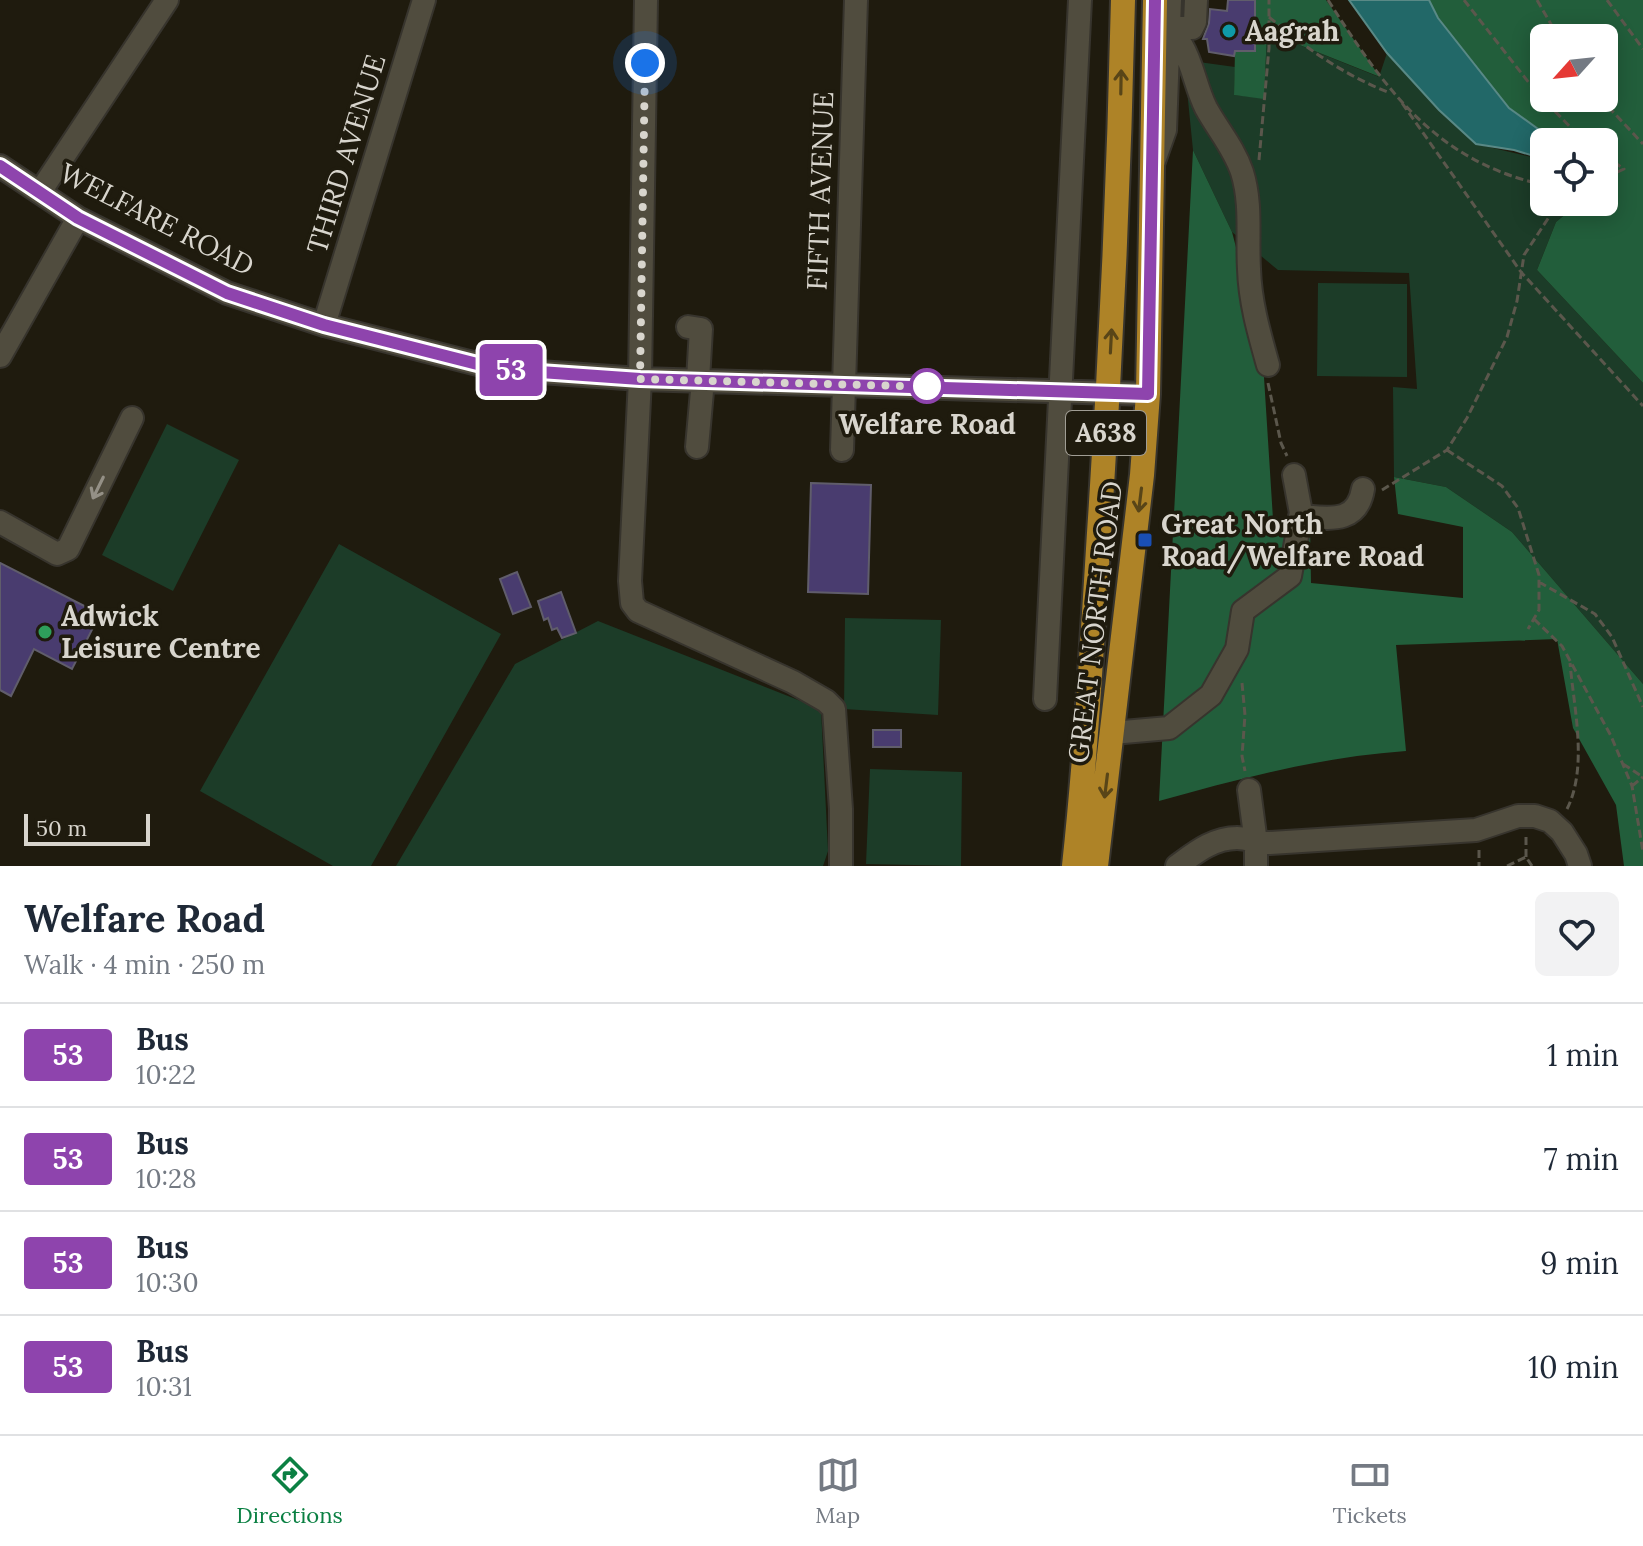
<!DOCTYPE html>
<html lang="en">
<head>
<meta charset="utf-8">
<style>
	:root { --surface:#fff; --page:#f2f2f3; --text:#1f2937; --muted:#747a83; --line:#e0e1e3; --accent:#0b8043 }
	body { margin:0; font-family:Lora,serif; background:var(--page); color:var(--text); height:100vh; display:flex; flex-direction:column; font-size:30px; white-space:nowrap }
	* { box-sizing:border-box; margin:0 }
	p { font-size:26px; color:var(--muted) }
	.icon { flex:none; width:44px; height:44px; fill:none; stroke:currentColor; stroke-width:2; stroke-linecap:round; stroke-linejoin:round }
	.map { position:relative; height:866px; overflow:hidden }
	.details { display:flex; flex-direction:column; background:var(--surface); flex:1 }
	.details>* { flex:none }
	.badge { padding:0 16px; border-radius:6px; font-size:28px; line-height:52px }
	.needle { width:52px; rotate:243deg }
	.buttons { position:absolute; left:1530px; top:24px; display:grid; gap:16px }
	.buttons a { display:grid; place-items:center; width:88px; height:88px; border-radius:12px; background:var(--surface); box-shadow:0 4px 20px #0003; font-size:40px }
	.scale { position:absolute; left:24px; bottom:20px; width:126px; box-sizing:border-box; padding-left:8px; border:4px solid #d8d5cd; border-top:0; font-size:22px; line-height:28px; white-space:nowrap; color:#d8d5cd; -webkit-text-stroke:6px #1f1b0e; paint-order:stroke }
	.you { position:absolute; width:40px; height:40px; margin:-20px; border:6px solid #fff; border-radius:50%; background:#1a73e8; box-shadow:0 0 0 12px #1a73e833 }
	.map>.badge { position:absolute; translate:-50% -50%; box-shadow:0 0 0 4px #fff }
	.round { display:grid; place-items:center; flex:none; width:84px; height:84px; border-radius:12px; background:var(--page) }
	.head { display:flex; align-items:center; justify-content:space-between; height:136px; padding:0 24px }
	h1 { font-size:38px; font-weight:700; line-height:60px }
	ul { padding:0; list-style:none }
	li { display:flex; align-items:center; gap:24px; height:104px; padding:0 24px; border-top:2px solid var(--line) }
	li div { flex:1 }
	li b { display:block; font-size:30px }
	li em { font-style:normal }
	li .badge { min-width:88px; font-weight:700; text-align:center }
	.tab-bar { display:flex; justify-content:space-around; align-items:center; height:112px; border-top:2px solid var(--line); background:var(--surface); font-size:22px; color:var(--muted) }
	.tab-bar a { display:grid; justify-items:center; gap:4px }
	.tab-bar .current { color:var(--accent) }
	.map>svg:first-child { display:block }
	.green { fill:#1c3c28 }
	.forest { fill:#225e3b; fill-rule:evenodd }
	.water { fill:#226868; stroke:#598986; stroke-width:2 }
	.building { fill:#493c6f; stroke:#605d6b; stroke-width:2 }
	.lines { fill:none; stroke-linecap:round; stroke-linejoin:round }
	.minor-casing { stroke:#37342d; stroke-width:26 }
	.highway-casing { stroke:#37342d; stroke-width:28 }
	.path { stroke:#5b574c; stroke-width:3; stroke-dasharray:8 4; stroke-linecap:butt }
	.minor { stroke:#504c3e; stroke-width:22 }
	.highway { stroke:#ae8327; stroke-width:24 }
	.oneway { stroke:#584518 }
	.oneway2 { stroke:#949086 }
	.line-casing { stroke:#fff; stroke-width:18 }
	.line { stroke:#8e44ad; stroke-width:12 }
	.walk { stroke:#d8d5cd; stroke-width:8; stroke-dasharray:0 14.4 }
	.culture-dot { fill:#0f9aa8; stroke:#1f1b0e; stroke-width:3 }
	.stop-dot { fill:#fff; stroke:#8e44ad; stroke-width:4 }
	.transit-dot { fill:#1a4fb4; stroke:#1f1b0e; stroke-width:3 }
	.leisure-dot { fill:#2e9e5b; stroke:#1f1b0e; stroke-width:3 }
	.labels { text-anchor:middle; stroke-width:7; stroke-linejoin:round; paint-order:stroke }
	.shield { fill:#1f1b0e; stroke:#a09d94; stroke-width:2 }
	.shield-label { font-size:26px; font-weight:bold; fill:#d8d5cd }
	.poi-label { font-size:28px; font-weight:bold; fill:#d8d5cd; stroke:#1f1b0e; text-anchor:start }
	.street-label { font-size:28px; fill:#d8d5cd; stroke:#1f1b0e }
	.stop-label { font-size:28px; font-weight:bold; fill:#d8d5cd; stroke:#1f1b0e }
</style>
</head>
<body>
<div class="map">
<svg width="1643" height="866" viewBox="0 0 1643 866">
	<rect width="100%" height="100%" fill="#1f1b0e"/>
	<path class="green" d="M 1267,32 L 1379,77 L 1387,53 L 1439,110 L 1476,144 L 1544,160 L 1544,202 L 1580,202 L 1556,222 L 1537,270 L 1643,383 L 1643,684 L 1512,532 L 1446,487 L 1394,477 L 1393,387 L 1417,389 L 1409,273 L 1278,270 L 1232,232 L 1193,150 L 1184,60 L 1235,67 L 1234,95 L 1264,98 Z
		M 1318,283 L 1407,284 L 1407,377 L 1317,376 Z
		M 167,424 L 239,460 L 173,591 L 102,555 Z
		M 339,544 L 501,634 L 371,866 L 333,866 L 200,791 Z
		M 845,618 L 941,620 L 938,715 L 844,709 Z
		M 598,621 L 821,709 L 828,851 L 823,866 L 396,866 L 515,664 Z
		M 870,769 L 962,772 L 961,866 L 866,864 Z"/>
	<path class="forest" d="M 1255,0 L 1326,0 L 1380,77 L 1267,32 L 1264,99 L 1234,95 L 1235,51 L 1255,51 Z
		M 1429,0 L 1643,0 L 1643,383 L 1537,270 L 1556,222 L 1580,202 L 1604,202 L 1604,182 L 1609,177 L 1604,174 L 1604,142 L 1558,142 L 1509,108 L 1438,18 ZM 1544,38 L 1604,38 L 1604,98 L 1544,98 Z
		M 1193,150 L 1232,232 L 1262,346 L 1273,519 L 1310,525 L 1311,583 L 1463,598 L 1463,527 L 1398,514 L 1394,477 L 1446,487 L 1512,532 L 1643,684 L 1643,866 L 1624,866 L 1616,805 L 1573,728 L 1557,639 L 1396,645 L 1406,751 C 1321,757 1241,778 1159,801 Z"/>
	<path class="water" d="M 1349,0 L 1429,0 L 1438,18 L 1509,108 L 1556,142 L 1544,142 L 1544,159 L 1514,150 L 1476,144 L 1439,110 L 1387,53 Z"/>
	<path class="building" d="M 1228,0 L 1255,0 L 1255,51 L 1235,51 L 1234,56 L 1209,52 L 1207,39 L 1203,39 L 1209,23 L 1210,9 L 1227,11 Z
		M 811,483 L 871,485 L 868,594 L 808,592 Z
		M 0,563 L 100,614 L 72,669 L 34,649 L 11,696 L 0,690 Z
		M 517,572 L 531,607 L 513,614 L 500,579 Z
		M 561,592 L 576,633 L 562,638 L 557,628 L 552,630 L 548,618 L 544,620 L 538,601 Z
		M 873,730 L 901,730 L 901,747 L 873,747 Z"/>
	<g class="lines">
		<defs>
			<path id="minor" d="M 646,0 L 640,379 L 630,581 L 632,603 L 638,611 L 793,682 L 826,701 L 834,709 L 841,809 L 841,866
				M 1169,28 L 1192,28 L 1195,22 L 1196,0
				M 1170,41 L 1182,46 C 1193,65 1196,88 1206,108 C 1218,130 1234,148 1242,172 C 1252,204 1247,236 1249,269 C 1250,302 1259,333 1268,365
				M 1154,161 L 1165,130 L 1170,0
				M 0,166 L 78,218 L 227,293 L 324,325 L 497,369 L 640,379 L 1148,394
				M 40,192 L 167,0
				M 324,325 L 424,0
				M 688,327 L 701,329 L 698,380
				M 0,356 L 78,218
				M 697,447 L 703,380
				M 842,450 L 856,0
				M 1300,516 C 1328,518 1357,525 1363,489
				M 0,522 L 57,554 L 68,549 L 132,418
				M 1045,699 L 1080,0
				M 1112,733 L 1169,728 L 1211,695 L 1237,649 L 1243,611 L 1290,576 L 1301,513 L 1294,475
				M 1249,790 L 1256,843 L 1256,866
				M 1177,866 C 1195,853 1213,838 1237,838 C 1248,838 1258,843 1270,843 L 1476,830 L 1518,816 L 1535,816 L 1550,821 L 1562,832 L 1576,854 L 1580,866"/>
			<path id="highway" d="M 1074,866 C 1086,755 1092,644 1099,533 C 1111,356 1119,178 1123,0
				M 1096,866 L 1142,475 L 1148,394 L 1155,0"/>
		</defs>
		<use href="#minor" class="minor-casing"/>
		<use href="#highway" class="highway-casing"/>
		<path class="path" d="M 1328,0 C 1385,89 1435,161 1544,185
			M 1464,0 L 1537,93 L 1585,142
			M 1537,0 L 1559,38
			M 1607,0 L 1643,49
			M 1269,17 C 1307,49 1344,75 1390,93
			M 1600,98 L 1643,144
			M 1402,103 L 1521,272 L 1643,406
			M 1604,155 L 1624,169 L 1604,178
			M 1259,160 L 1269,48 L 1269,0
			M 1268,383 L 1281,443 L 1287,456
			M 1447,450 L 1502,486 L 1518,508 L 1539,575 L 1539,610 L 1528,629
			M 1382,490 L 1447,450 L 1467,418 L 1507,337 L 1517,301 L 1524,255 L 1559,202
			M 1539,582 L 1595,614 L 1612,637 L 1643,707
			M 1534,619 L 1562,646 L 1611,736 L 1632,786 L 1643,852
			M 1242,683 L 1245,715 L 1242,756 L 1245,771
			M 1623,764 L 1643,777
			M 1632,786 L 1643,777
			M 1567,809 C 1588,767 1574,709 1570,663
			M 1479,850 L 1479,866
			M 1526,857 L 1526,833
			M 1507,866 L 1526,857 L 1532,866"/>
		<use href="#minor" class="minor"/>
		<use href="#highway" class="highway"/>
	</g>
	<defs><path id="oneway-shaft" d="M-6 0H5M1.5-3L5.5 0L1.5 3" fill="none" stroke-width="1.6" stroke-linecap="round" stroke-linejoin="round" transform="scale(2)"/></defs>
	<g class="oneway">
		<use href="#oneway-shaft" transform="translate(1121 82) rotate(-89)"/>
		<use href="#oneway-shaft" transform="translate(1111 341) rotate(-87)"/>
		<use href="#oneway-shaft" transform="translate(1140 500) rotate(97)"/>
		<use href="#oneway-shaft" transform="translate(1106 786) rotate(97)"/>
	</g>
	<use class="oneway2" href="#oneway-shaft" transform="translate(98 488) rotate(116)"/>
	<g class="lines">
		<defs>
			<path id="line" d="M 0,166 L 78,218 L 227,293 L 324,325 L 497,369 L 640,379 L 1148,394 L 1155,0"/>
		</defs>
		<use href="#line" class="line-casing"/>
		<use href="#line" class="line"/>
		<path class="walk" d="M 645,63 L 640,379 L 937,387 L 927,386"/>
	</g>
	<circle class="culture-dot" cx="1229" cy="31" r="8"/>
	<circle class="stop-dot" cx="927" cy="386" r="16"/>
	<rect class="transit-dot" x="1137" y="532" width="16" height="16" rx="4"/>
	<circle class="leisure-dot" cx="45" cy="632" r="8"/>
	<g class="labels">
		<rect class="shield" x="1066" y="411" width="80" height="44" rx="6"/>
		<g class="shield-label">
			<text x="1106" y="442">A638</text>
		</g>
		<g class="poi-label">
			<text x="1245" y="41">Aagrah</text>
			<text x="1161" y="534">Great North<tspan x="1161" dy="32">Road/Welfare Road</tspan></text>
			<text x="61" y="626">Adwick<tspan x="61" dy="32">Leisure Centre</tspan></text>
		</g>
		<g class="street-label">
			<text transform="translate(346 154) rotate(-73)" y="10">THIRD AVENUE</text>
			<text transform="translate(820 191) rotate(-88)" y="10">FIFTH AVENUE</text>
			<text transform="translate(157 219) rotate(27)" y="10">WELFARE ROAD</text>
			<text transform="translate(1095 622) rotate(-83)" y="10">GREAT NORTH ROAD</text>
		</g>
		<g class="stop-label">
			<text x="927" y="434">Welfare Road</text>
		</g>
	</g>
</svg>
<div class="buttons">
<a><svg class="needle" viewBox="-14 -14 28 28"><path d="M0-13l5 13h-10z" fill="#e53935"/><path d="M0 13l5-13h-10z" fill="#747a83"/></svg></a>
<a><svg class="icon" aria-label="locate" viewBox="0 0 24 24"><circle cx="12" cy="12" r="6"/><path d="M12 2v4M12 18v4M2 12h4M18 12h4"/></svg></a>
</div>
<div class="scale">50 m</div>
<div class="you" style="left:645px;top:63px"></div>
<b class="badge" style="left:511px;top:370px;background:#8e44ad;color:#fff">53</b>
</div>
<section class="details">
<div class="head"><div><h1>Welfare Road</h1><p>Walk · 4 min · 250 m</p></div><a class="round"><svg class="icon" aria-label="heart" viewBox="0 0 24 24"><path d="M12 20l-8-8c-3-5 5-10 8-4 3-6 11-1 8 4z"/></svg></a></div>
<ul>
<li><span class="badge" style="background:#8e44ad;color:#fff">53</span><div><b>Bus</b><p>10:22</p></div><em>1 min</em></li>
<li><span class="badge" style="background:#8e44ad;color:#fff">53</span><div><b>Bus</b><p>10:28</p></div><em>7 min</em></li>
<li><span class="badge" style="background:#8e44ad;color:#fff">53</span><div><b>Bus</b><p>10:30</p></div><em>9 min</em></li>
<li><span class="badge" style="background:#8e44ad;color:#fff">53</span><div><b>Bus</b><p>10:31</p></div><em>10 min</em></li>
</ul>
</section>
<nav class="tab-bar">
<a class="current"><svg class="icon" aria-label="directions" viewBox="0 0 24 24"><path d="M12 3l9 9-9 9-9-9zM9 14v-3h6M13 9l2 2-2 2"/></svg>Directions</a>
<a><svg class="icon" aria-label="map" viewBox="0 0 24 24"><path d="M3 6l6-2 6 2 6-2v14l-6 2-6-2-6 2zM9 4v14M15 6v14"/></svg>Map</a>
<a><svg class="icon" aria-label="tickets" viewBox="0 0 24 24"><path d="M3 7h18v10H3zM15 7v10"/></svg>Tickets</a>
</nav>
</body>
</html>
